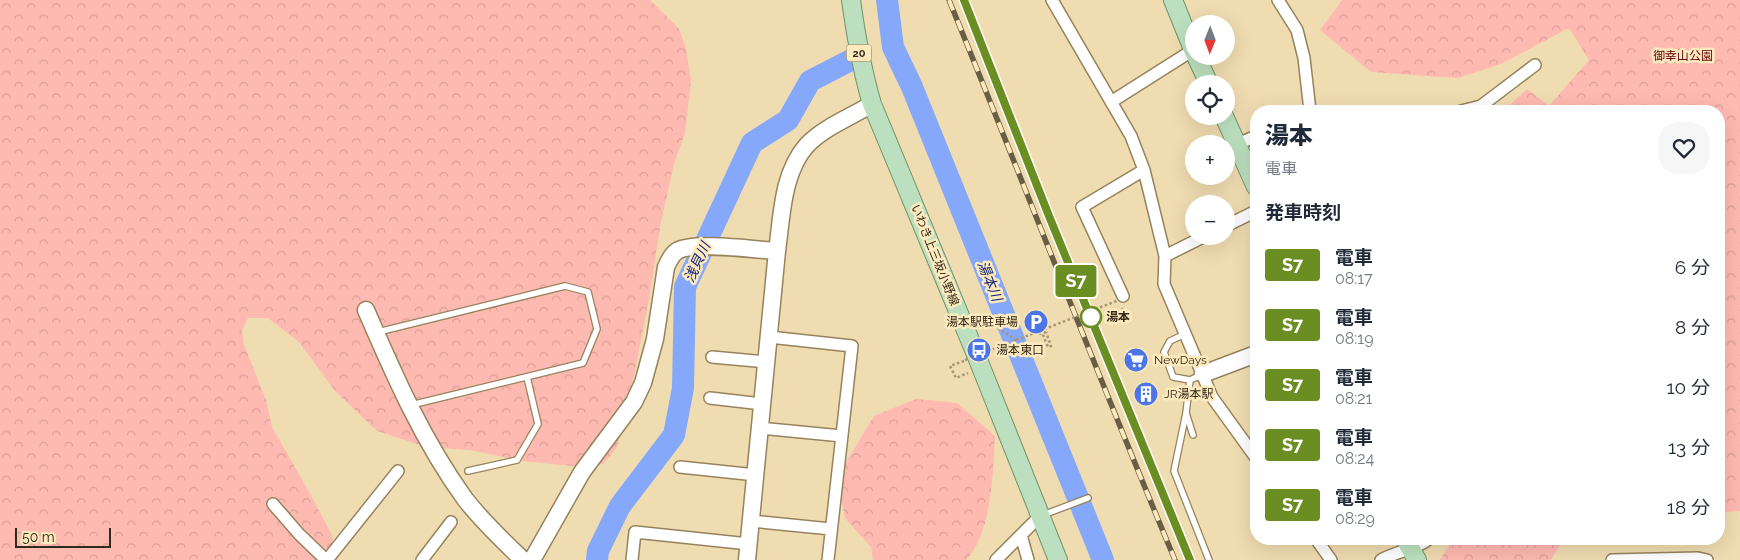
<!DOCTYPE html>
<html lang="ja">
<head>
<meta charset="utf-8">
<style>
	:root { --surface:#fff; --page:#f6f6f7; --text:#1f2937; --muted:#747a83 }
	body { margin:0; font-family:Raleway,"Noto Sans JP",sans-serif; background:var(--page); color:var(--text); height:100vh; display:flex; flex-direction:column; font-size:19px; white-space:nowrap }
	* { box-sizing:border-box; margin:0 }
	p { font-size:16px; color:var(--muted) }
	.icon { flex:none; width:28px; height:28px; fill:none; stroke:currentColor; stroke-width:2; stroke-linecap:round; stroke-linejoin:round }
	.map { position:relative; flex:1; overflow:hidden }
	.sheet { position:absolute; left:1250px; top:105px; width:475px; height:440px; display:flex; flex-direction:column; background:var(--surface); border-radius:20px; box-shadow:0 5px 20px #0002 }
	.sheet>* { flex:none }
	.badge { padding:0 10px; border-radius:4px; font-size:18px; line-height:32px }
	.needle { width:32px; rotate:181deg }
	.buttons { position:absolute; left:1185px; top:15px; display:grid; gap:10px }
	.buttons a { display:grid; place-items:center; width:50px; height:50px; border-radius:50%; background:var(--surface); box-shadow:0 5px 20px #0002; font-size:25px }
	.scale { position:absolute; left:15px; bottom:12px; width:96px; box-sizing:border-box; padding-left:5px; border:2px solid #312a19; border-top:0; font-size:14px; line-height:18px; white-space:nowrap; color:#312a19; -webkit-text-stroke:4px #fde9be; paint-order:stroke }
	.map>.badge { position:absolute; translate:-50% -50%; box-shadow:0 0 0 2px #fff }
	h2 { padding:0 15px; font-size:19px; line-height:45px }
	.round { display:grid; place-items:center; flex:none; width:52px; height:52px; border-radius:20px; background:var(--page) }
	.summary { display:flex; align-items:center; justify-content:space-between; height:85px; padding:0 15px }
	h1 { font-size:24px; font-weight:800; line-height:38px }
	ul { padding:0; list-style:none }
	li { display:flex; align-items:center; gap:15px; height:60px; padding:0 15px }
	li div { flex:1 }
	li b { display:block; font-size:19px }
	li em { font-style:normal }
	li .badge { min-width:55px; font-weight:700; text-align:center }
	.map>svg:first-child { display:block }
	.forest { fill:url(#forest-crowns) }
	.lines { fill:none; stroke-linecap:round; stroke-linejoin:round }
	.river { stroke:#85a8fb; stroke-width:22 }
	.lane-casing { stroke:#96835c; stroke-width:8 }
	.street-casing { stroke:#96835c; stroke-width:14 }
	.secondary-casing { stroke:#96835c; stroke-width:19 }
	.primary-casing { stroke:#6f9369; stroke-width:20 }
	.path { stroke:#a59676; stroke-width:2.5; stroke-dasharray:2.5 2.5; stroke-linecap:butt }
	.lane { stroke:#fff; stroke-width:5.5 }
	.street { stroke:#fff; stroke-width:11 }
	.secondary { stroke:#fff; stroke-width:16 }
	.primary { stroke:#bce0bf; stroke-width:18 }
	.rail-casing { stroke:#695e45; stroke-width:5.5 }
	.rail { stroke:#fde9be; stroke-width:4; stroke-dasharray:11; stroke-linecap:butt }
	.path-bridge { stroke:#a59676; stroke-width:2.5; stroke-dasharray:2.5 2.5; stroke-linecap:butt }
	.line-casing { stroke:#fff; stroke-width:11 }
	.line { stroke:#6b8e23; stroke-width:8 }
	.stop-dot { fill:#fff; stroke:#6b8e23; stroke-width:2.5 }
	.labels { text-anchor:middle; stroke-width:5; stroke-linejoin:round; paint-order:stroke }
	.shield { fill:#fde9be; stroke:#6e634a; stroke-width:1 }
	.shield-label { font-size:11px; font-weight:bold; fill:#312a19 }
	.park-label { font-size:12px; fill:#620208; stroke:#fde9be }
	.street-label { font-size:12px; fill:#312a19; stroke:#fde9be }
	.stop-label { font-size:12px; font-weight:bold; fill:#312a19; stroke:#fde9be; text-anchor:start }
	.poi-label { font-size:12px; fill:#312a19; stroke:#fde9be; text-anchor:start }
	.water-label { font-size:14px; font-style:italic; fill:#0d217e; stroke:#fde9be }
</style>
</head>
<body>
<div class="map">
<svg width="1740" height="560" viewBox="0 0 1740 560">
	<defs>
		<pattern id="forest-crowns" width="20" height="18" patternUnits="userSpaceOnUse" patternTransform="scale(1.25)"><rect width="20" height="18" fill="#feb9b1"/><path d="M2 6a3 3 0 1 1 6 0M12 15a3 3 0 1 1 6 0" fill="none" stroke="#da9f98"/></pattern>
	</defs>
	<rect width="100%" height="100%" fill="#f0dcb1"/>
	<path class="forest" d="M 0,0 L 650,0 L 679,29 L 686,48 L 691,81 L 685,133 L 674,164 L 661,222 L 648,305 L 629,400 L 617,447 L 603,464 L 582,467 L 523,461 L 469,450 L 426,447 L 377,431 L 335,391 L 299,342 L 268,318 L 248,318 L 242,330 L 244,345 L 266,400 L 272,427 L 308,490 L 332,535 L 337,560 L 0,560 Z
		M 1342,0 L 1740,0 L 1740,511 L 1719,513 L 1719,111 L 1503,111 L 1527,89 L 1549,106 L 1589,60 L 1569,28 L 1501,64 L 1458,78 L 1371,72 L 1320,30 Z
		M 916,399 L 957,403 L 995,436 C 993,472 992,533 966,560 L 873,560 L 871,547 L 845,518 L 837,477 L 874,416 Z
		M 1453,539 L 1563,539 L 1551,560 L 1440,560 Z"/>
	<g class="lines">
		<path class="river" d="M 887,0 L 893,47 L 912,87 L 1103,560
			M 597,560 L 598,551 L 620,506 L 674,435 L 683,388 L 685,287 L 752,143 L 788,120 L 810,81 L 851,60"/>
		<defs>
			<path id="lane" d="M 378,332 L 565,286 L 588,292 L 597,329 L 583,363 L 411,405
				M 1185,334 L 1170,341 L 1164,352 L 1173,377 L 1190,380 L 1201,375
				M 1190,380 L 1186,413 L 1174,471 L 1209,560
				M 1186,413 L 1193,435
				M 468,471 L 517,460 L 538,424 L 527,377
				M 1043,515 L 1088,498"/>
			<path id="street" d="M 1052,0 L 1131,136 L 1144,170 L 1165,256 L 1164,284 L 1212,397 L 1256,458
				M 1278,0 L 1297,30 L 1304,58 L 1310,111
				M 1111,102 L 1193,50
				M 1461,111 L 1481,106 L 1535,65
				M 1238,144 L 1256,136
				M 1226,226 L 1256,211
				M 1165,256 L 1205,236
				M 1123,296 L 1082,207 L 1144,170
				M 769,337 L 852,346 L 828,560
				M 712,357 L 766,362
				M 710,398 L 762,404
				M 760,428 L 842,436
				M 680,467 L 756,475
				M 273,504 L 299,534 L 326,560
				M 751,521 L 831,529
				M 1021,535 L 1028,560
				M 1316,539 L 1331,560
				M 327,560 L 398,471
				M 422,560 L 451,522
				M 632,560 L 635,532 L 749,544
				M 996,560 L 1040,516
				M 1381,560 C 1397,551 1415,550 1429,539
				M 1612,560 L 1698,558 L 1707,560"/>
			<path id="secondary" d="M 366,310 C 394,375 423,441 465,499 C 482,521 503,541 523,560
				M 1203,374 L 1256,354
				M 532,560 L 582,472 L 634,402 L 643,383 L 655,339 L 666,267 C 669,261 671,255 677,251 C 694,241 756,250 777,251
				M 747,560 L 777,251 C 782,216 782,173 807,145 C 824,127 851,117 872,104"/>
			<path id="primary" d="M 851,0 C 856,36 862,70 872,104 L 977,357 L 1058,560
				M 1173,0 L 1194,52
				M 1196,56 L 1209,84
				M 1224,116 L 1256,187
				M 1405,539 L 1417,560"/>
		</defs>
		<use href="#lane" class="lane-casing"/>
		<use href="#street" class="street-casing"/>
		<use href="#secondary" class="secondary-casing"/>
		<use href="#primary" class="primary-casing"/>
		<path class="path" d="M 1122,308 L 1128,321
			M 977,318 L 980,316 L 1016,340
			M 1039,334 L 1046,332
			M 964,361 L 950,366 L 956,378 L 968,373"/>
		<use href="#lane" class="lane"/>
		<use href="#street" class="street"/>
		<use href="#secondary" class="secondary"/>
		<use href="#primary" class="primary"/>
		<defs>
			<path id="rail" d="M 949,0 C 1025,186 1097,374 1175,560
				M 964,0 L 1049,216 L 1190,560"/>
		</defs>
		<use href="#rail" class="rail-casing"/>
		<use href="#rail" class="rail"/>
		<path class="path-bridge" d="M 1041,330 L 1048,347 L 1051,346 L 1046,332
			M 965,360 L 1119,300"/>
	</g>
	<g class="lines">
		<defs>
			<path id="line" d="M 964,0 L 1049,216 L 1190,560"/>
		</defs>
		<use href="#line" class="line-casing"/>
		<use href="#line" class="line"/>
	</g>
	<defs>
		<symbol id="parking-disc" viewBox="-11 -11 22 22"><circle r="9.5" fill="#4c75e8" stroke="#fde9be"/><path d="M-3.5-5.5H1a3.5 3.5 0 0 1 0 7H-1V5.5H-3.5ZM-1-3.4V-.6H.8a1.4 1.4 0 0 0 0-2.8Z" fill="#fff"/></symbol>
		<symbol id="bus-disc" viewBox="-11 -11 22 22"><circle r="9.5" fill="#4c75e8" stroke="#fde9be"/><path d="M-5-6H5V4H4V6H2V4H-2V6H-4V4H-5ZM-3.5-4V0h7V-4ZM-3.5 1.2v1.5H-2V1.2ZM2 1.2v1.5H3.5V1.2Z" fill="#fff"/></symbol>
		<symbol id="supermarket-disc" viewBox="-11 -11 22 22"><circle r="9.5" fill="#4c75e8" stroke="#fde9be"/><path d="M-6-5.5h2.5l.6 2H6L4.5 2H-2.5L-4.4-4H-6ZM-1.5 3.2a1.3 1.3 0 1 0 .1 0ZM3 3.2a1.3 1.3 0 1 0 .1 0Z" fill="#fff"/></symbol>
		<symbol id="building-disc" viewBox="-11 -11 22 22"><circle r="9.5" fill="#4c75e8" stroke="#fde9be"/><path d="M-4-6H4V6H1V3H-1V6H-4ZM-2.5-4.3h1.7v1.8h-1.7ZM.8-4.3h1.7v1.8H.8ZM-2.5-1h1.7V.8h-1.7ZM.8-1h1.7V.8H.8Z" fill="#fff"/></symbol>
	</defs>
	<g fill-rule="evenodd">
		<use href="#parking-disc" x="1022" y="308" width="28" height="28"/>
		<use href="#bus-disc" x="965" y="336" width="28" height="28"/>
		<use href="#supermarket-disc" x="1122" y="346" width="28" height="28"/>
		<use href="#building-disc" x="1132" y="380" width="28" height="28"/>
	</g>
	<circle class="stop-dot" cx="1091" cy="317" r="10"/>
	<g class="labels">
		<rect class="shield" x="846.5" y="44.5" width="25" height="17" rx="4"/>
		<g class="shield-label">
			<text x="859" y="57">20</text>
		</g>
		<g class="park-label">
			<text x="1683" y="60">御幸山公園</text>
		</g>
		<g class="street-label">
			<text transform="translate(935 255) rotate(68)" y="4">いわき上三坂小野線</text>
		</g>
		<g class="stop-label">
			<text x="1106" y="321">湯本</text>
		</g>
		<g class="poi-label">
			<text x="1018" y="326" text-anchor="end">湯本駅駐車場</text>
			<text x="996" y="354">湯本東口</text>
			<text x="1154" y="364">NewDays</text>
			<text x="1164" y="398">JR湯本駅</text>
		</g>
		<g class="water-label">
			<text transform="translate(697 262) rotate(-65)" y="5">浅貝川</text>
			<text transform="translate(990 281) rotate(68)" y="5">湯本川</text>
		</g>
	</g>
</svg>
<div class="buttons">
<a><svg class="needle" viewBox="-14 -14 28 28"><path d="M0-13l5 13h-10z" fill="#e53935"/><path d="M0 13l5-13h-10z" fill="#747a83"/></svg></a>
<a><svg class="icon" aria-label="locate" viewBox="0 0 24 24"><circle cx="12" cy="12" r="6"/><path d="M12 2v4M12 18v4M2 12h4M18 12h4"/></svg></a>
<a>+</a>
<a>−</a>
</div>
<div class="scale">50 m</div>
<b class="badge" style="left:1076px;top:281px;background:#6b8e23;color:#fff">S7</b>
<section class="sheet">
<div class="summary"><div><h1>湯本</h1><p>電車</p></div><a class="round"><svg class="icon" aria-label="heart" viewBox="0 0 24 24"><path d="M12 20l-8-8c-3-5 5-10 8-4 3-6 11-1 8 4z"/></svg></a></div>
<h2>発車時刻</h2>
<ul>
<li><span class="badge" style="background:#6b8e23;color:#fff">S7</span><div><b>電車</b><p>08:17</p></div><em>6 分</em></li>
<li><span class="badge" style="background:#6b8e23;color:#fff">S7</span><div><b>電車</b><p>08:19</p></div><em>8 分</em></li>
<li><span class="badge" style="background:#6b8e23;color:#fff">S7</span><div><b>電車</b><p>08:21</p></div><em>10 分</em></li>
<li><span class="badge" style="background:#6b8e23;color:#fff">S7</span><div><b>電車</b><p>08:24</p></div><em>13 分</em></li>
<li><span class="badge" style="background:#6b8e23;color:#fff">S7</span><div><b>電車</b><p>08:29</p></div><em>18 分</em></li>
</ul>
</section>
</div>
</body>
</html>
